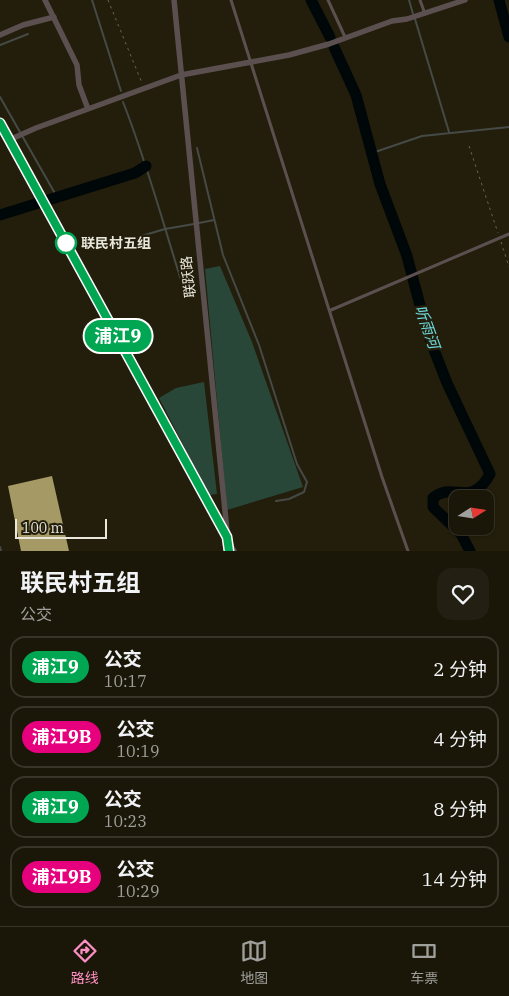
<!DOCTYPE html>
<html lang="zh">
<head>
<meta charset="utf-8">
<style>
	:root { --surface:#1a1608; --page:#231f12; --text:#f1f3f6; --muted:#9f9f9c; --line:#383529; --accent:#fc8fc3 }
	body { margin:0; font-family:"IBM Plex Serif","Noto Sans SC",serif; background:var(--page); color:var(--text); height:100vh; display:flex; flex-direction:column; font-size:19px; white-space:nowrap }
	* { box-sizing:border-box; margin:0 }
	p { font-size:16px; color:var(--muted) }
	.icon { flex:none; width:28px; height:28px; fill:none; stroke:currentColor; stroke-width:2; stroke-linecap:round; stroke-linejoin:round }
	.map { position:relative; height:551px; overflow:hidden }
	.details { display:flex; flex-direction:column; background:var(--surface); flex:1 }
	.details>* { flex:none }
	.badge { padding:0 10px; border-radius:16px; font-size:18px; line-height:32px }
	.needle { width:32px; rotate:78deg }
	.controls { position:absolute; left:449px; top:490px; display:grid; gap:10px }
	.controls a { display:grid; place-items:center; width:45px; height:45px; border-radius:10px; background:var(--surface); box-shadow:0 1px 4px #0004,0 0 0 1px var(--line); font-size:25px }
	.scale { position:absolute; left:15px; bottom:12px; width:92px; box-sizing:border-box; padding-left:5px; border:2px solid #e9e7db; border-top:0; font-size:14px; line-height:18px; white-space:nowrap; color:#e9e7db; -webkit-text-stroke:4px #221e0b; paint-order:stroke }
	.map>.badge { position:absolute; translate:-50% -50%; box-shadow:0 0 0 2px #fff }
	.round { display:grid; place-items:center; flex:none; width:52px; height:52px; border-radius:15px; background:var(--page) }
	.headline { display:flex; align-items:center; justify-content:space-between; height:85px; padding:0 20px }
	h1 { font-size:24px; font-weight:700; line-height:38px }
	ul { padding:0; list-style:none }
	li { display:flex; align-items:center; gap:15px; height:62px; margin:0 10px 8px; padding:0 10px; border:2px solid var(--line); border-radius:15px }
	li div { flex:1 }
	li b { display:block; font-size:19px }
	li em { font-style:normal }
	li .badge { min-width:55px; font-weight:700; text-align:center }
	.menu { display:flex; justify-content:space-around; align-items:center; height:70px; border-top:1px solid var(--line); background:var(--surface); font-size:14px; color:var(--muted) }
	.menu a { display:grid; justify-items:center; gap:2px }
	.menu .current { color:var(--accent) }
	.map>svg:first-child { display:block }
	.green { fill:#284739 }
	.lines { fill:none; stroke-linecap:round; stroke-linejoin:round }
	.stream { stroke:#464a47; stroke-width:2 }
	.river { stroke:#000708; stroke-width:11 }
	.building { fill:#a59966 }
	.path { stroke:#686454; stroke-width:1; stroke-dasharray:2.5 4; stroke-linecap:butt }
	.lane { stroke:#5b504f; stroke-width:3 }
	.street { stroke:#5b504f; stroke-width:5.5 }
	.line-casing { stroke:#fff; stroke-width:11 }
	.line { stroke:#00a651; stroke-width:8 }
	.stop-dot { fill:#fff; stroke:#00a651; stroke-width:2.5 }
	.labels { text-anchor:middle; stroke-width:5; stroke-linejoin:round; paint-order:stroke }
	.stop-label { font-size:14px; font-weight:bold; fill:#e9e7db; stroke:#221e0b; text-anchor:start }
	.street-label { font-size:14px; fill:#e9e7db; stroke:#221e0b }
	.water-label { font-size:15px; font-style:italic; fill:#6edadf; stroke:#221e0b }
</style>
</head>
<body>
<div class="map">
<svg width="509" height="551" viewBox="0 0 509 551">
	<rect width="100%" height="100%" fill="#221e0b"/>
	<path class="green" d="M 220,266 L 252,342 L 303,487 L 227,510 L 205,269 Z
		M 204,382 L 217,494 L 209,495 L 159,398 L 176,388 Z"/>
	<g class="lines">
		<path class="stream" d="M 92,0 L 121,91
			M 409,0 L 413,14
			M 415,19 L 449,132
			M 0,45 L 28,34
			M 0,97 L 57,197
			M 123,102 C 146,160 162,220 181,280
			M 197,148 L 223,255 L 259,345 L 297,464 L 307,482 L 304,492 L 289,499 L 276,501
			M 372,153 L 422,136 L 509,127
			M 199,223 L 214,220
			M 121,242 L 165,229 L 194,224
			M 0,547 L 1,551"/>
		<path class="river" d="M 311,0 L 330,37
			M 499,0 L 509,37
			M 334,47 L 356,95 L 380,184 L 407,256 L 427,332 L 447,383 L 490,474 C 470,510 454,480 433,498 L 433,507 L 461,534 L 470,551
			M 0,215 L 135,173 L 146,166"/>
	</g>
	<path class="building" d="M 52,476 L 69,551 L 21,551 L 8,486 Z"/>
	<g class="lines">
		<path class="path" d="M 108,0 L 142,83
			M 469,146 L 498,233
			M 501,242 L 509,267"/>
		<path class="lane" d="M 231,0 L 382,477 L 408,551
			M 328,0 L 345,37
			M 420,0 L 425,14
			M 331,310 L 509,234"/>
		<path class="street" d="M 45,0 L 77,65 L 79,85 L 88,109
			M 174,0 L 229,551
			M 0,35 L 23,25 L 54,17
			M 0,123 L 98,298 L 225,534
			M 9,140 L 36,128 L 181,75 L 289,55 L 329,44 L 392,21 L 407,19 L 465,0
			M 229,542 L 234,551"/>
	</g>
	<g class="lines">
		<defs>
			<path id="line" d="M 0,123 L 227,537 L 229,551"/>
		</defs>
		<use href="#line" class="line-casing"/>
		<use href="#line" class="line"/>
	</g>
	<circle class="stop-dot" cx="66" cy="243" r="10"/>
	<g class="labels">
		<g class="stop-label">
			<text x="81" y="248">联民村五组</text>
		</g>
		<g class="street-label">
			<text transform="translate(188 277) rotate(-96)" y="5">联跃路</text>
		</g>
		<g class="water-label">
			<text transform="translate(427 327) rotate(70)" y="5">听雨河</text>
		</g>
	</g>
</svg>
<div class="controls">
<a><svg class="needle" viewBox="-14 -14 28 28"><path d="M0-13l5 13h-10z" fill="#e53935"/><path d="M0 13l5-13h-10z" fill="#9f9f9c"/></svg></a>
</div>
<div class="scale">100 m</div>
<b class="badge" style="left:118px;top:336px;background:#00a651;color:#fff">浦江9</b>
</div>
<section class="details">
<div class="headline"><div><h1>联民村五组</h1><p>公交</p></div><a class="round"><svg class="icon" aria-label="heart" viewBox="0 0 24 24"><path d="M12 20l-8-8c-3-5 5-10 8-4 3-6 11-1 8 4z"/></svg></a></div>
<ul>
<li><span class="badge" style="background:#00a651;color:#fff">浦江9</span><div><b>公交</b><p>10:17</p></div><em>2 分钟</em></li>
<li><span class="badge" style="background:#e6007e;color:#fff">浦江9B</span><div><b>公交</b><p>10:19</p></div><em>4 分钟</em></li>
<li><span class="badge" style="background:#00a651;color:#fff">浦江9</span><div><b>公交</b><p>10:23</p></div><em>8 分钟</em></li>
<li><span class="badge" style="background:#e6007e;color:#fff">浦江9B</span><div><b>公交</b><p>10:29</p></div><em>14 分钟</em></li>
</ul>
</section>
<nav class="menu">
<a class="current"><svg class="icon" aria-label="directions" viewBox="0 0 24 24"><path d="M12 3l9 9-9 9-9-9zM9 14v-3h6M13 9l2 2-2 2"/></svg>路线</a>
<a><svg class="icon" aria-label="map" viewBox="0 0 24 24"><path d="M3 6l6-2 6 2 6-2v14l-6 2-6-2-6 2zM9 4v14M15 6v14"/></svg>地图</a>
<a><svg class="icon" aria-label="tickets" viewBox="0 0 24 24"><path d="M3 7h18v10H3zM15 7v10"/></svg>车票</a>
</nav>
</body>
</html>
